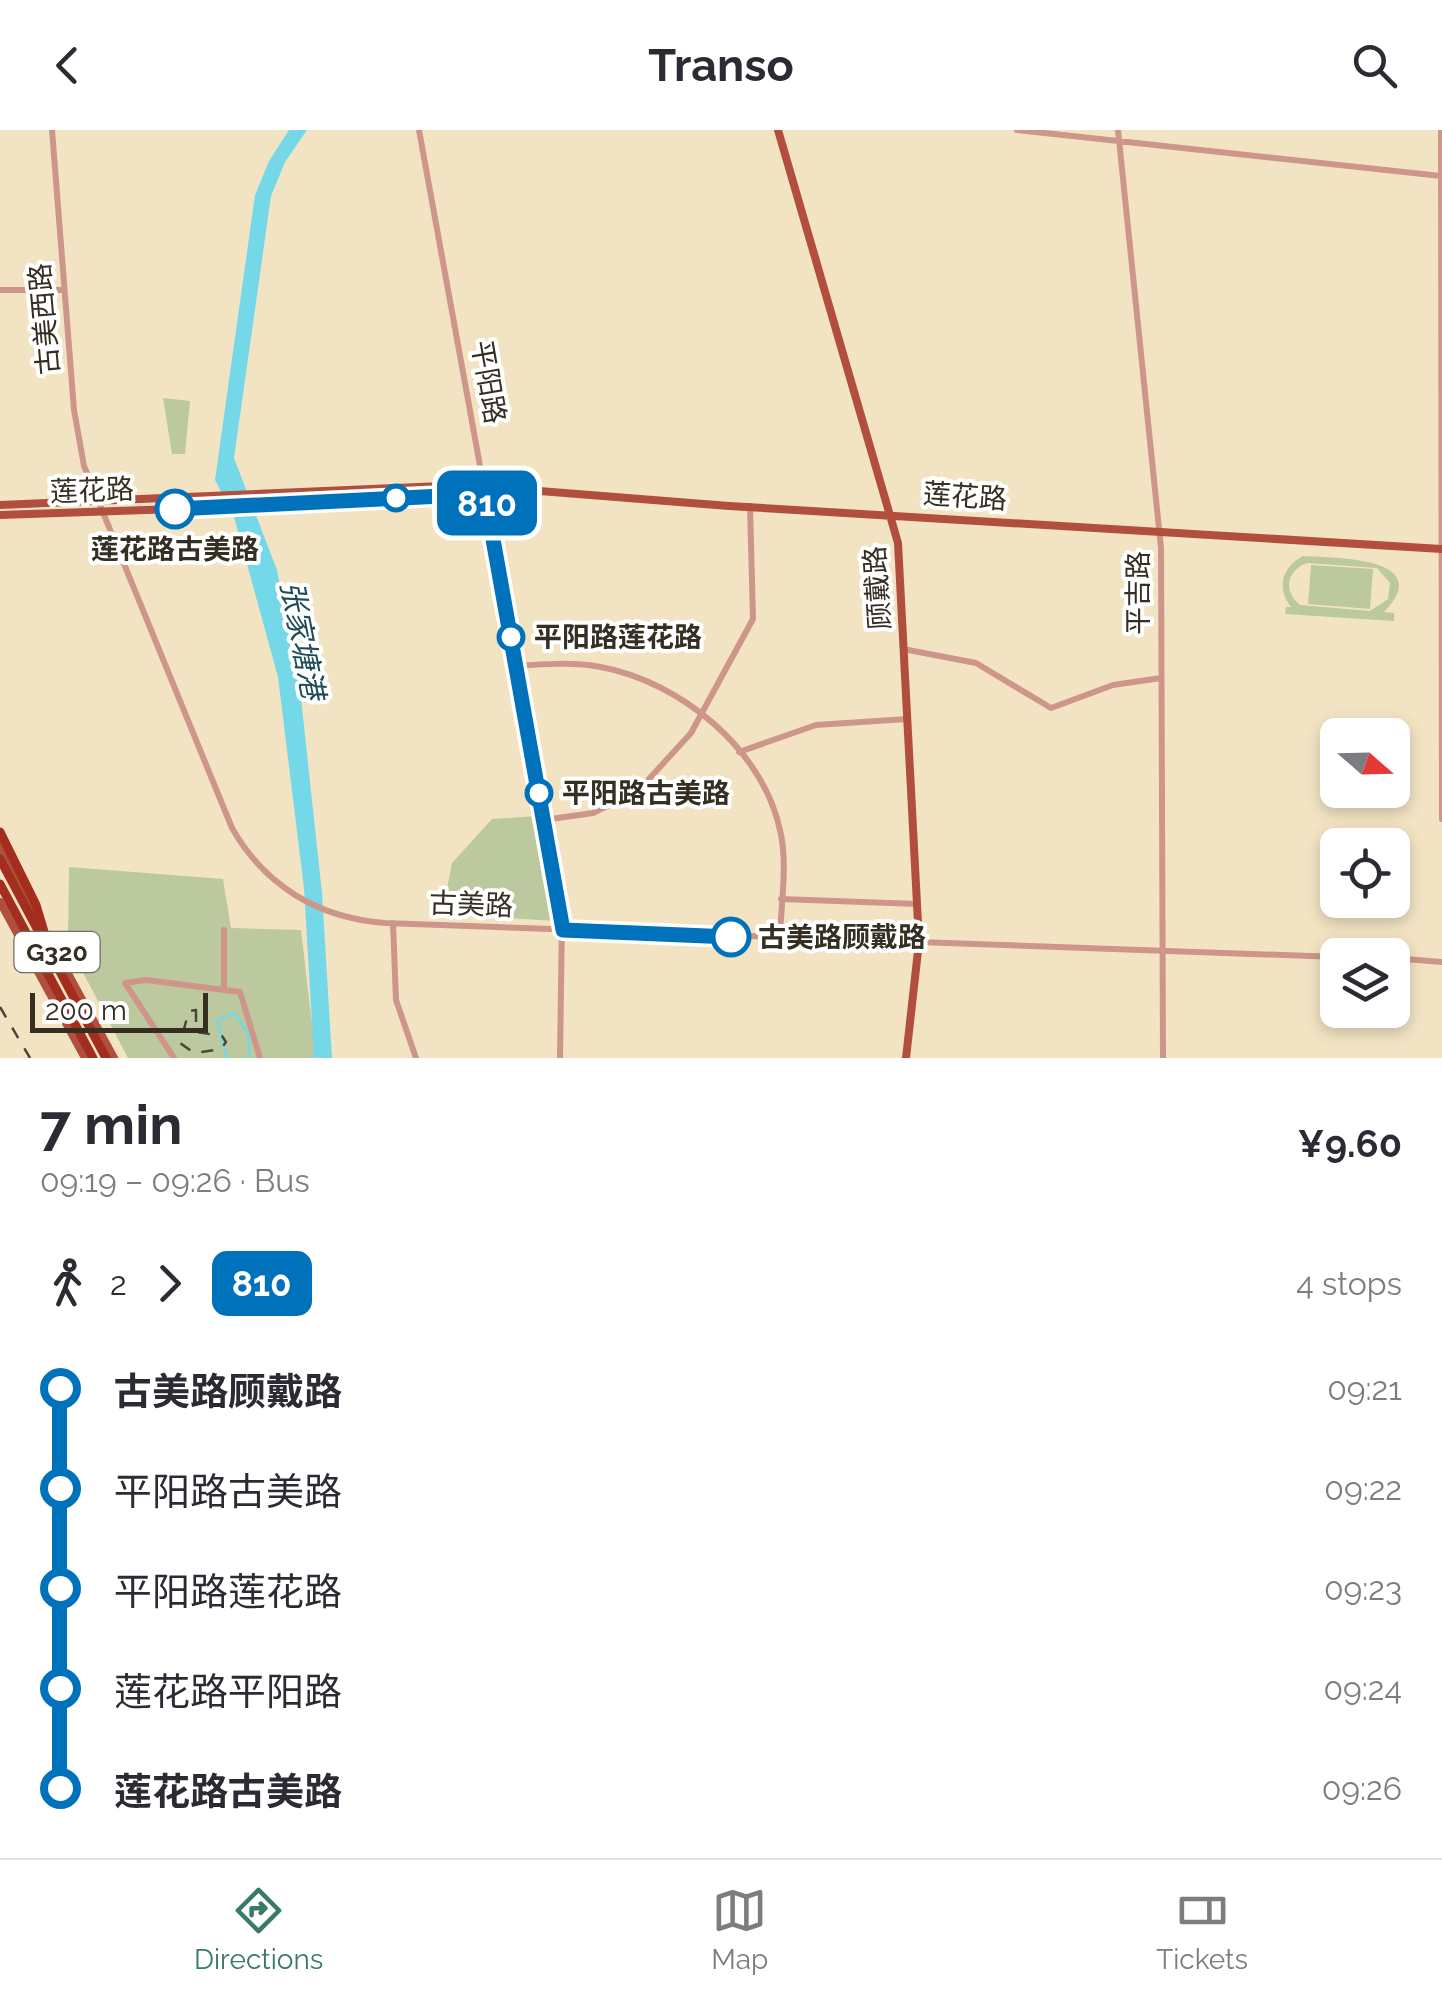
<!DOCTYPE html>
<html lang="en">
<head>
<meta charset="utf-8">
<style>
	:root { --surface:#fff; --page:#f2f2f3; --text:#2b2b33; --muted:#7c7c81; --line:#e1e1e2; --accent:#3a7a69 }
	body { margin:0; font-family:Raleway,"Noto Sans SC",sans-serif; background:var(--page); color:var(--text); height:100vh; display:flex; flex-direction:column; font-size:38px; white-space:nowrap }
	* { box-sizing:border-box; margin:0 }
	p { font-size:32px; color:var(--muted) }
	.icon { flex:none; width:55px; height:55px; fill:none; stroke:currentColor; stroke-width:2; stroke-linecap:round; stroke-linejoin:round }
	.map { position:relative; height:928px; overflow:hidden }
	.side { display:flex; flex-direction:column; background:var(--surface); flex:1 }
	.side>* { flex:none }
	.badge { padding:0 20px; border-radius:15px; font-size:35px; line-height:65px }
	.needle { width:65px; rotate:110deg }
	.tools { position:absolute; left:1320px; top:588px; display:grid; gap:20px }
	.tools a { display:grid; place-items:center; width:90px; height:90px; border-radius:15px; background:var(--surface); box-shadow:0 5px 15px #0003; font-size:50px }
	.scale { position:absolute; left:30px; bottom:25px; width:178px; box-sizing:border-box; padding-left:10px; border:5px solid #342f22; border-top:0; font-size:28px; line-height:35px; white-space:nowrap; color:#342f22; -webkit-text-stroke:8px #fff; paint-order:stroke }
	.map>.badge { position:absolute; translate:-50% -50%; box-shadow:0 0 0 5px #fff }
	.legs { display:flex; align-items:center; gap:15px; height:110px; padding:0 40px; font-size:32px }
	.legs p { margin-inline-start:auto }
	.headline { display:flex; align-items:center; justify-content:space-between; height:170px; padding:0 40px }
	h1 { font-size:55px; font-weight:700; line-height:75px }
	ul { padding:0 40px; list-style:none }
	li { display:flex; align-items:center; gap:35px; height:100px; font-size:38px }
	li i { display:grid; place-items:center; width:15px; height:100%; margin:0 12px; background:currentColor }
	li i::after { content:''; width:25px; height:25px; margin:-12px; border:8px solid; border-radius:50%; background:var(--surface) }
	li p { margin-inline-start:auto }
	li:first-child i { background:linear-gradient(#0000 50%,currentColor 0) }
	li:last-child i { background:linear-gradient(currentColor 50%,#0000 0) }
	header { display:flex; justify-content:space-between; align-items:center; height:130px; padding:0 40px; background:var(--surface); font-size:45px; font-weight:700 }
	.menu { display:flex; justify-content:space-around; align-items:center; height:140px; border-top:2px solid var(--line); background:var(--surface); font-size:28px; color:var(--muted) }
	.menu a { display:grid; justify-items:center; gap:5px }
	.menu .on { color:var(--accent) }
	.map>svg:first-child { display:block }
	.green { fill:#bcc89d; fill-rule:evenodd }
	.water { fill:#74d8e9 }
	.lines { fill:none; stroke-linecap:round; stroke-linejoin:round }
	.stream { stroke:#74d8e9; stroke-width:2.5 }
	.minor { stroke:#ce968b; stroke-width:6 }
	.major { stroke:#b14e3e; stroke-width:8 }
	.highway { stroke:#a42e1e; stroke-width:9 }
	.rail { stroke:#4c4636; stroke-width:2.5; stroke-dasharray:12 12; stroke-linecap:butt }
	.highway-bridge { stroke:#a42e1e; stroke-width:9 }
	.line-1-casing { stroke:#fff; stroke-width:22 }
	.line-1 { stroke:#0072bc; stroke-width:15 }
	.stop-1-dot { fill:#fff; stroke:#0072bc; stroke-width:5 }
	.labels { text-anchor:middle; stroke-width:8; stroke-linejoin:round; paint-order:stroke }
	.shield { fill:#fff; stroke:#716d64; stroke-width:2.5 }
	.shield-label { font-size:25px; font-weight:bold; fill:#342f22 }
	.street-label { font-size:28px; fill:#342f22; stroke:#fff }
	.stop-label { font-size:28px; font-weight:bold; fill:#342f22; stroke:#fff; text-anchor:start }
	.water-label { font-size:30px; font-style:italic; fill:#1f4c54; stroke:#fff }
</style>
</head>
<body>
<header><svg class="icon" aria-label="back" viewBox="0 0 24 24"><path d="M15 5l-7 7 7 7"/></svg>Transo<svg class="icon" aria-label="search" viewBox="0 0 24 24"><circle cx="10" cy="10" r="6"/><path d="M15 15l6 6"/></svg></header>
<div class="map">
<svg width="1442" height="928" viewBox="0 0 1442 928">
	<rect width="100%" height="100%" fill="#f2e4c3"/>
	<path class="green" d="M 163,268 L 190,271 L 185,324 L 172,324 Z
		M 1303,426 C 1331,428 1438,426 1384,482 L 1394,483 L 1394,491 L 1285,484 L 1286,477 L 1291,477 C 1276,458 1282,437 1303,426 ZM 1307,433 L 1377,438 L 1390,453 L 1388,469 L 1370,481 L 1300,475 C 1283,461 1286,441 1307,433 Z
		M 1311,435 L 1373,439 L 1370,479 L 1308,474 Z
		M 535,686 L 556,791 L 442,784 L 452,733 L 492,689 Z
		M 69,737 L 223,749 L 231,798 L 301,800 L 316,928 L 128,928 L 68,814 Z"/>
	<path class="water" d="M 289,0 L 307,0 L 285,32 L 271,66 L 234,328 L 277,440 L 300,559 L 322,763 L 332,928 L 314,928 L 304,758 L 278,547 L 234,387 L 215,350 L 255,65 L 269,31 Z"/>
	<g class="lines">
		<path class="stream" d="M 227,928 L 217,890 L 235,883 L 248,904 L 250,928"/>
		<path class="minor" d="M 52,0 L 74,280 L 84,336 L 232,698 C 265,756 318,788 385,793 L 1338,827
			M 419,0 L 562,787 L 560,928
			M 1017,0 L 1441,46
			M 1118,0 L 1161,418 L 1163,928
			M 1441,0 L 1442,689
			M 0,160 L 63,160
			M 903,519 L 976,533 L 1051,578 L 1113,555 L 1161,548
			M 516,536 C 544,534 573,532 601,537 C 680,552 762,618 780,700 C 788,733 781,773 780,808
			M 739,622 L 816,595 L 907,589
			M 544,690 L 593,683 L 638,661 L 691,603 L 753,489 L 750,376
			M 781,769 L 917,774
			M 393,793 L 396,870 L 416,928
			M 224,800 L 224,858
			M 1392,828 L 1442,832
			M 174,928 L 125,853 L 146,850 L 240,862 L 260,928"/>
		<path class="major" d="M 778,0 L 898,413 L 919,812 L 906,928
			M 0,375 L 465,355 L 729,376 L 1442,419
			M 0,385 L 175,379 L 479,361
			M 0,717 L 33,779
			M 0,772 L 85,928
			M 49,809 L 114,928"/>
		<path class="highway" d="M 0,729 L 106,928
			M 0,754 L 93,928"/>
		<path class="rail" d="M 0,877 L 30,928
			M 196,880 L 196,902 L 222,906 L 226,912 L 221,919 L 194,923 L 180,913 L 189,881 Z"/>
		<path class="highway-bridge" d="M 0,702 L 36,775 L 51,825"/>
	</g>
	<g class="lines">
		<defs>
			<path id="line-1" d="M 175,379 L 463,365 L 484,359 L 563,800 L 731,807"/>
		</defs>
		<use href="#line-1" class="line-1-casing"/>
		<use href="#line-1" class="line-1"/>
	</g>
	<g class="stop-1-dot">
		<circle cx="396" cy="368" r="12"/>
		<circle cx="175" cy="379" r="18"/>
		<circle cx="511" cy="507" r="12"/>
		<circle cx="539" cy="663" r="12"/>
		<circle cx="731" cy="807" r="18"/>
	</g>
	<g class="labels">
		<rect class="shield" x="14.5" y="802" width="85" height="40" rx="8"/>
		<g class="shield-label">
			<text x="57" y="831">G320</text>
		</g>
		<g class="street-label">
			<text transform="translate(44 189) rotate(-95)" y="10">古美西路</text>
			<text transform="translate(489 252) rotate(80)" y="10">平阳路</text>
			<text transform="translate(92 360) rotate(-2)" y="10">莲花路</text>
			<text transform="translate(965 366) rotate(4)" y="10">莲花路</text>
			<text transform="translate(877 458) rotate(-94)" y="10">顾戴路</text>
			<text transform="translate(1138 463) rotate(-90)" y="10">平吉路</text>
			<text transform="translate(471 774) rotate(2)" y="10">古美路</text>
		</g>
		<g class="stop-label">
			<text x="175" y="429" text-anchor="middle">莲花路古美路</text>
			<text x="534" y="517">平阳路莲花路</text>
			<text x="562" y="673">平阳路古美路</text>
			<text x="758" y="817">古美路顾戴路</text>
		</g>
		<g class="water-label">
			<text transform="translate(302 510) rotate(79)" y="10">张家塘港</text>
		</g>
	</g>
</svg>
<div class="tools">
<a><svg class="needle" viewBox="-14 -14 28 28"><path d="M0-13l5 13h-10z" fill="#e53935"/><path d="M0 13l5-13h-10z" fill="#7c7c81"/></svg></a>
<a><svg class="icon" aria-label="locate" viewBox="0 0 24 24"><circle cx="12" cy="12" r="6"/><path d="M12 2v4M12 18v4M2 12h4M18 12h4"/></svg></a>
<a><svg class="icon" aria-label="layers" viewBox="0 0 24 24"><path d="M12 4l9 5-9 5-9-5zM3 14l9 5 9-5"/></svg></a>
</div>
<div class="scale">200 m</div>
<b class="badge" style="left:487px;top:373px;background:#0072bc;color:#fff">810</b>
</div>
<section class="side">
<div class="headline"><div><h1>7 min</h1><p>09:19 – 09:26 · Bus</p></div><b>¥9.60</b></div>
<div class="legs"><svg class="icon" aria-label="walk" viewBox="0 0 24 24"><circle cx="13" cy="4" r="2"/><path d="M13 8l-2 6 4 7M11 14l-3 7M7 12l3-4h3l4 4"/></svg>2<svg class="icon" aria-label="forward" viewBox="0 0 24 24"><path d="M9 5l7 7-7 7"/></svg><b class="badge" style="background:#0072bc;color:#fff">810</b><p>4 stops</p></div>
<ul>
<li><i style="color:#0072bc"></i><b>古美路顾戴路</b><p>09:21</p></li>
<li><i style="color:#0072bc"></i><span>平阳路古美路</span><p>09:22</p></li>
<li><i style="color:#0072bc"></i><span>平阳路莲花路</span><p>09:23</p></li>
<li><i style="color:#0072bc"></i><span>莲花路平阳路</span><p>09:24</p></li>
<li><i style="color:#0072bc"></i><b>莲花路古美路</b><p>09:26</p></li>
</ul>
</section>
<nav class="menu">
<a class="on"><svg class="icon" aria-label="directions" viewBox="0 0 24 24"><path d="M12 3l9 9-9 9-9-9zM9 14v-3h6M13 9l2 2-2 2"/></svg>Directions</a>
<a><svg class="icon" aria-label="map" viewBox="0 0 24 24"><path d="M3 6l6-2 6 2 6-2v14l-6 2-6-2-6 2zM9 4v14M15 6v14"/></svg>Map</a>
<a><svg class="icon" aria-label="tickets" viewBox="0 0 24 24"><path d="M3 7h18v10H3zM15 7v10"/></svg>Tickets</a>
</nav>
</body>
</html>
